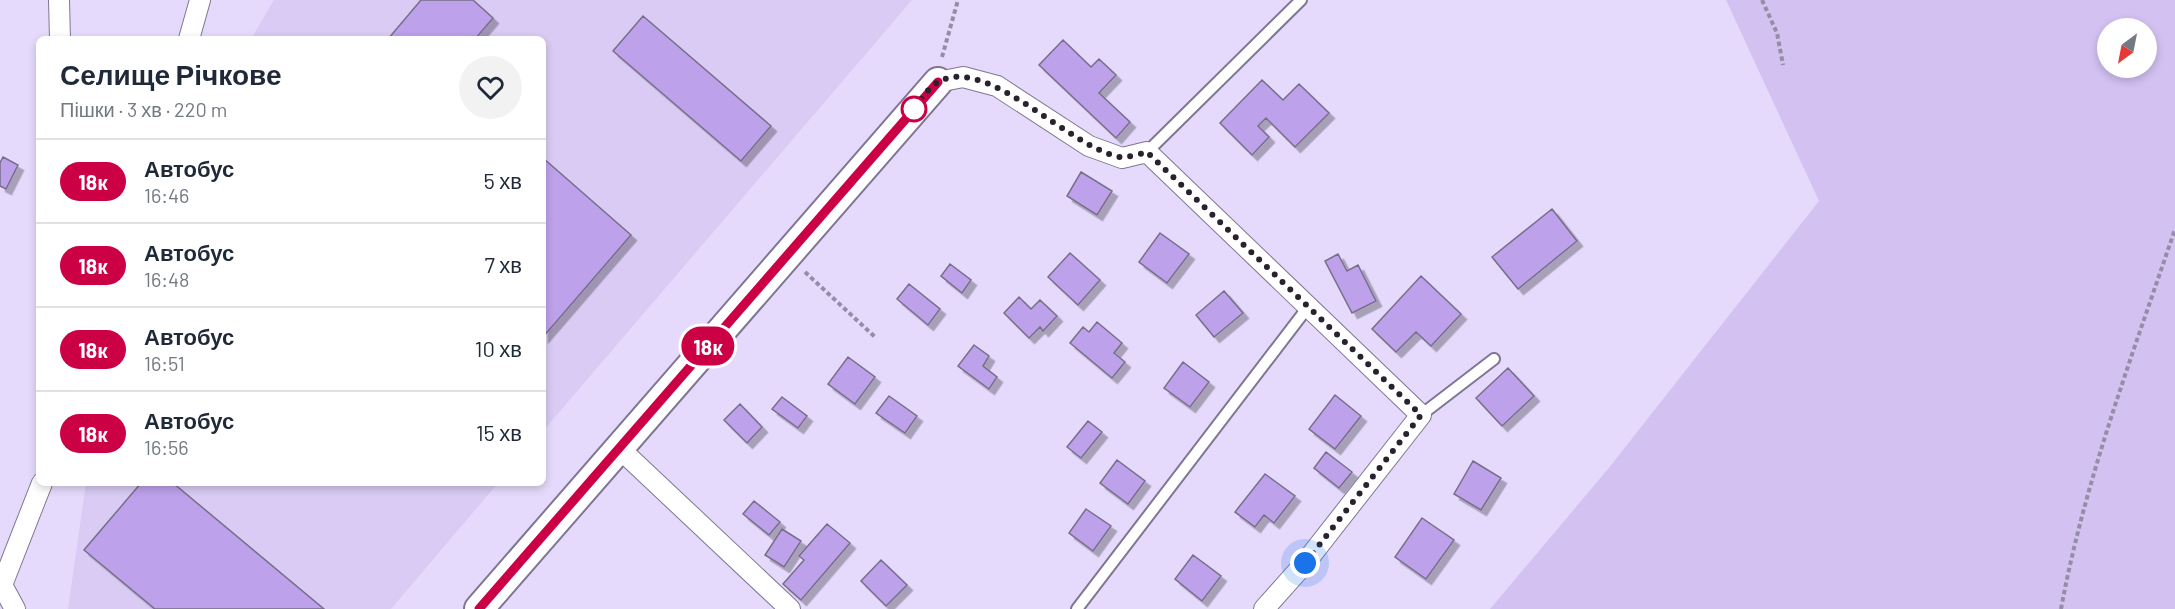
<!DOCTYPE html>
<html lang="uk">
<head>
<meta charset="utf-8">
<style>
	:root { --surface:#fff; --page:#f2f2f3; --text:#1f2937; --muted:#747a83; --line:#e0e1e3 }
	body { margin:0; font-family:Barlow,sans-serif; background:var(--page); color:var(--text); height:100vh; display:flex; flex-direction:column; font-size:22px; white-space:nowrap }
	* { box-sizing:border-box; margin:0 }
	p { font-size:20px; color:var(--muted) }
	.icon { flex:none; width:33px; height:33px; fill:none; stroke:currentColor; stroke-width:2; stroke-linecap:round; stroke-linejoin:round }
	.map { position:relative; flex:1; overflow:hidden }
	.sheet { position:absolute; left:36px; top:36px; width:510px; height:450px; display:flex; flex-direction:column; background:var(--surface); border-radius:9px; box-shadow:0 3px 9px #0003 }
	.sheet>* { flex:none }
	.badge { padding:0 12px; border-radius:20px; font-size:21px; line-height:39px }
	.needle { width:39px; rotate:212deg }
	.tools { position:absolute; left:2097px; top:18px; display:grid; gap:12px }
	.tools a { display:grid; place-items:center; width:60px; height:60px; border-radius:50%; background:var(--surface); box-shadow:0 3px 9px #0003; font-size:30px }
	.you { position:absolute; width:30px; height:30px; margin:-15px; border:4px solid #fff; border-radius:50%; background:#1a73e8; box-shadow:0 0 0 9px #1a73e833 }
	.map>.badge { position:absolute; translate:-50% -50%; box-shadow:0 0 0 3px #fff }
	.round { display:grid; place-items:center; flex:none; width:63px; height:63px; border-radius:32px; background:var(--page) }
	.summary { display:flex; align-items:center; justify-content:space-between; height:102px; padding:0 24px }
	h1 { font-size:28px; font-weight:700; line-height:45px }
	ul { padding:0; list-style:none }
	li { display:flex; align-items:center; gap:18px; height:84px; padding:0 24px; border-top:2px solid var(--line) }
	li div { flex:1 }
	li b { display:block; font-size:22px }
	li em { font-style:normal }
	li .badge { min-width:66px; font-weight:700; text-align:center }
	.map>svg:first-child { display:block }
	.built { fill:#d9cbf3 }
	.green { fill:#d3c1f2; fill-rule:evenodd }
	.building { fill:#bda1eb; stroke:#786e8b; stroke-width:1.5; filter:url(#shadow) }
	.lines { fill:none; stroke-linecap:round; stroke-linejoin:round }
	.lane-casing { stroke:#807693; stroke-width:14 }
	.street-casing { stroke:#807693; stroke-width:22 }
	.secondary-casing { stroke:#807693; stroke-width:32 }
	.path { stroke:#958da5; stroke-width:4; stroke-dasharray:4.5 3; stroke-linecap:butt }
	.lane { stroke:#fff; stroke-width:10 }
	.street { stroke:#fff; stroke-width:20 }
	.secondary { stroke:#fff; stroke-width:28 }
	.line-casing { stroke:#fff; stroke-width:14 }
	.line { stroke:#c04; stroke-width:9 }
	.walk { stroke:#27222e; stroke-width:6; stroke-dasharray:0 10.8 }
	.stop-dot { fill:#fff; stroke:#c04; stroke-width:3 }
</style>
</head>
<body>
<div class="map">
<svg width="2175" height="609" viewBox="0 0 2175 609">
	<defs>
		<filter id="shadow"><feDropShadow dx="5.5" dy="5.5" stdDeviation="0" flood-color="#0004"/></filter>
	</defs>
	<rect width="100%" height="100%" fill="#e5dafb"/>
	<path class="built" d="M 274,0 L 912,0 L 543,431 L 543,39 L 251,39 Z
		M 86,483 L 498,483 L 391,609 L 68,609 Z"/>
	<path class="green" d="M 1726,0 L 2175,0 L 2175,609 L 1490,609 L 1608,469 L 1819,201 ZM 2108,28 L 2146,28 L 2146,68 L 2108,68 Z"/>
	<path class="building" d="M 421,0 L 473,0 L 493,18 L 475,39 L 388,39 Z
		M 643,16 L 771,126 L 741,161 L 613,51 Z
		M 1063,40 L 1091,67 L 1099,59 L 1116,75 L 1099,93 L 1130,122 L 1116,138 L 1039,65 Z
		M 1262,80 L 1283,100 L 1299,84 L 1329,113 L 1295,147 L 1266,118 L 1258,126 L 1269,137 L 1252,155 L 1220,123 Z
		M 3,157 L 18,165 L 6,189 L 0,186 L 0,163 Z
		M 543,158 L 631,235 L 543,337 Z
		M 1081,172 L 1112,191 L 1097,215 L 1067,196 Z
		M 1552,209 L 1577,241 L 1518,289 L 1492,257 Z
		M 1160,233 L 1189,254 L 1167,283 L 1139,262 Z
		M 1070,253 L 1100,280 L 1078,305 L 1048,277 Z
		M 1338,254 L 1347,271 L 1358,265 L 1376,301 L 1352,313 L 1325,261 Z
		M 950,264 L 971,280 L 962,293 L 941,276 Z
		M 1421,276 L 1461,314 L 1431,346 L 1416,332 L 1396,352 L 1372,329 Z
		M 909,284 L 940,309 L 928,325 L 897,299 Z
		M 1224,291 L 1243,313 L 1214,337 L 1196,315 Z
		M 1019,297 L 1031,309 L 1040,300 L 1057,316 L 1043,331 L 1040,327 L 1029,338 L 1004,313 Z
		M 1097,322 L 1122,343 L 1114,353 L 1125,362 L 1112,378 L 1070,343 L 1083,327 L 1089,332 Z
		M 974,345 L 989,356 L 983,366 L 997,377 L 989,389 L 958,366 Z
		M 848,357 L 875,377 L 855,404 L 828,384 Z
		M 1183,362 L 1209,382 L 1190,407 L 1164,388 Z
		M 1508,368 L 1534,396 L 1502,426 L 1476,398 Z
		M 1335,395 L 1361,416 L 1335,449 L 1309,429 Z
		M 889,396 L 917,416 L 905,433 L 876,413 Z
		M 782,397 L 807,416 L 798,428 L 772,409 Z
		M 740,404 L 762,427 L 747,443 L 724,420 Z
		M 1088,421 L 1102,432 L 1081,458 L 1067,447 Z
		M 1326,452 L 1352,472 L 1339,488 L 1314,468 Z
		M 1117,460 L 1145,481 L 1128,504 L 1100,483 Z
		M 1473,461 L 1501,478 L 1481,510 L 1454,494 Z
		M 1265,474 L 1295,496 L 1274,523 L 1264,515 L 1255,527 L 1235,512 Z
		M 141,483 L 173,483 L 324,609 L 155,609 L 84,550 Z
		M 754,501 L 780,522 L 769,535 L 743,514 Z
		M 1086,509 L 1111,526 L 1093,551 L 1069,533 Z
		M 1422,518 L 1454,540 L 1426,579 L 1395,557 Z
		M 827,524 L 850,543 L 801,600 L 783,584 L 804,560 L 799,556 Z
		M 782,529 L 801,541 L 784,567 L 765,555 Z
		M 1193,555 L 1221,576 L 1202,601 L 1175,579 Z
		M 881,560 L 907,585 L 886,606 L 861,581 Z"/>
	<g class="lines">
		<defs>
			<path id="lane" d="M 1147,152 L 1301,0
				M 1421,415 L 1494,359
				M 1077,609 L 1308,307"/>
			<path id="street" d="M 59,0 L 60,39
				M 189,39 L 200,0
				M 938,82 L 963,77 L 997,86 L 1089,146 L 1122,158 L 1147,152 L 1421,415 L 1305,563 L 1264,609
				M 619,448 L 790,609
				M 2,585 L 42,483
				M 2,585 L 15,609"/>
			<path id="secondary" d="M 479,609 L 938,82"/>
		</defs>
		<use href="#lane" class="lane-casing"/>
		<use href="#street" class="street-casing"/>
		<use href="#secondary" class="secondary-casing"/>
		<path class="path" d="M 1762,0 L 1777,33 L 1783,65
			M 942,57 L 958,0
			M 805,272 L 875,337
			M 2061,609 C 2085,479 2133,354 2175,229"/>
		<use href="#lane" class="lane"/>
		<use href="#street" class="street"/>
		<use href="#secondary" class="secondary"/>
	</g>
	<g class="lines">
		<defs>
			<path id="line" d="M 479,609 L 938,82"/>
		</defs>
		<use href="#line" class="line-casing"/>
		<use href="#line" class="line"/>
		<path class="walk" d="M 914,109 L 908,117 C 916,107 927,88 938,82 C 987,54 1069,148 1120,157 C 1128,158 1139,154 1147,152 L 1421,415 L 1305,563"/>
	</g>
	<circle class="stop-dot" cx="914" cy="109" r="12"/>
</svg>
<div class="tools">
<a><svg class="needle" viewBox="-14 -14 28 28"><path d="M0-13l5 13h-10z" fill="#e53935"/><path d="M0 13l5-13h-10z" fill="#747a83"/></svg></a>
</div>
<div class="you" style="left:1305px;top:563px"></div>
<b class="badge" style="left:708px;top:346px;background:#c04;color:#fff">18к</b>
<section class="sheet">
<div class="summary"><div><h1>Селище Річкове</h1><p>Пішки · 3 хв · 220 m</p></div><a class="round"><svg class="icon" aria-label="heart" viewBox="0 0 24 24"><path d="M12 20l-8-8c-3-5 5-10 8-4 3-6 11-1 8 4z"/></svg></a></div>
<ul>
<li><span class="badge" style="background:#c04;color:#fff">18к</span><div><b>Автобус</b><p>16:46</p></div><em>5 хв</em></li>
<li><span class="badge" style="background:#c04;color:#fff">18к</span><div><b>Автобус</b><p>16:48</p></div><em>7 хв</em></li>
<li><span class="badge" style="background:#c04;color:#fff">18к</span><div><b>Автобус</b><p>16:51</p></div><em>10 хв</em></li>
<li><span class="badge" style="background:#c04;color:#fff">18к</span><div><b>Автобус</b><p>16:56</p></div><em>15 хв</em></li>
</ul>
</section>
</div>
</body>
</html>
